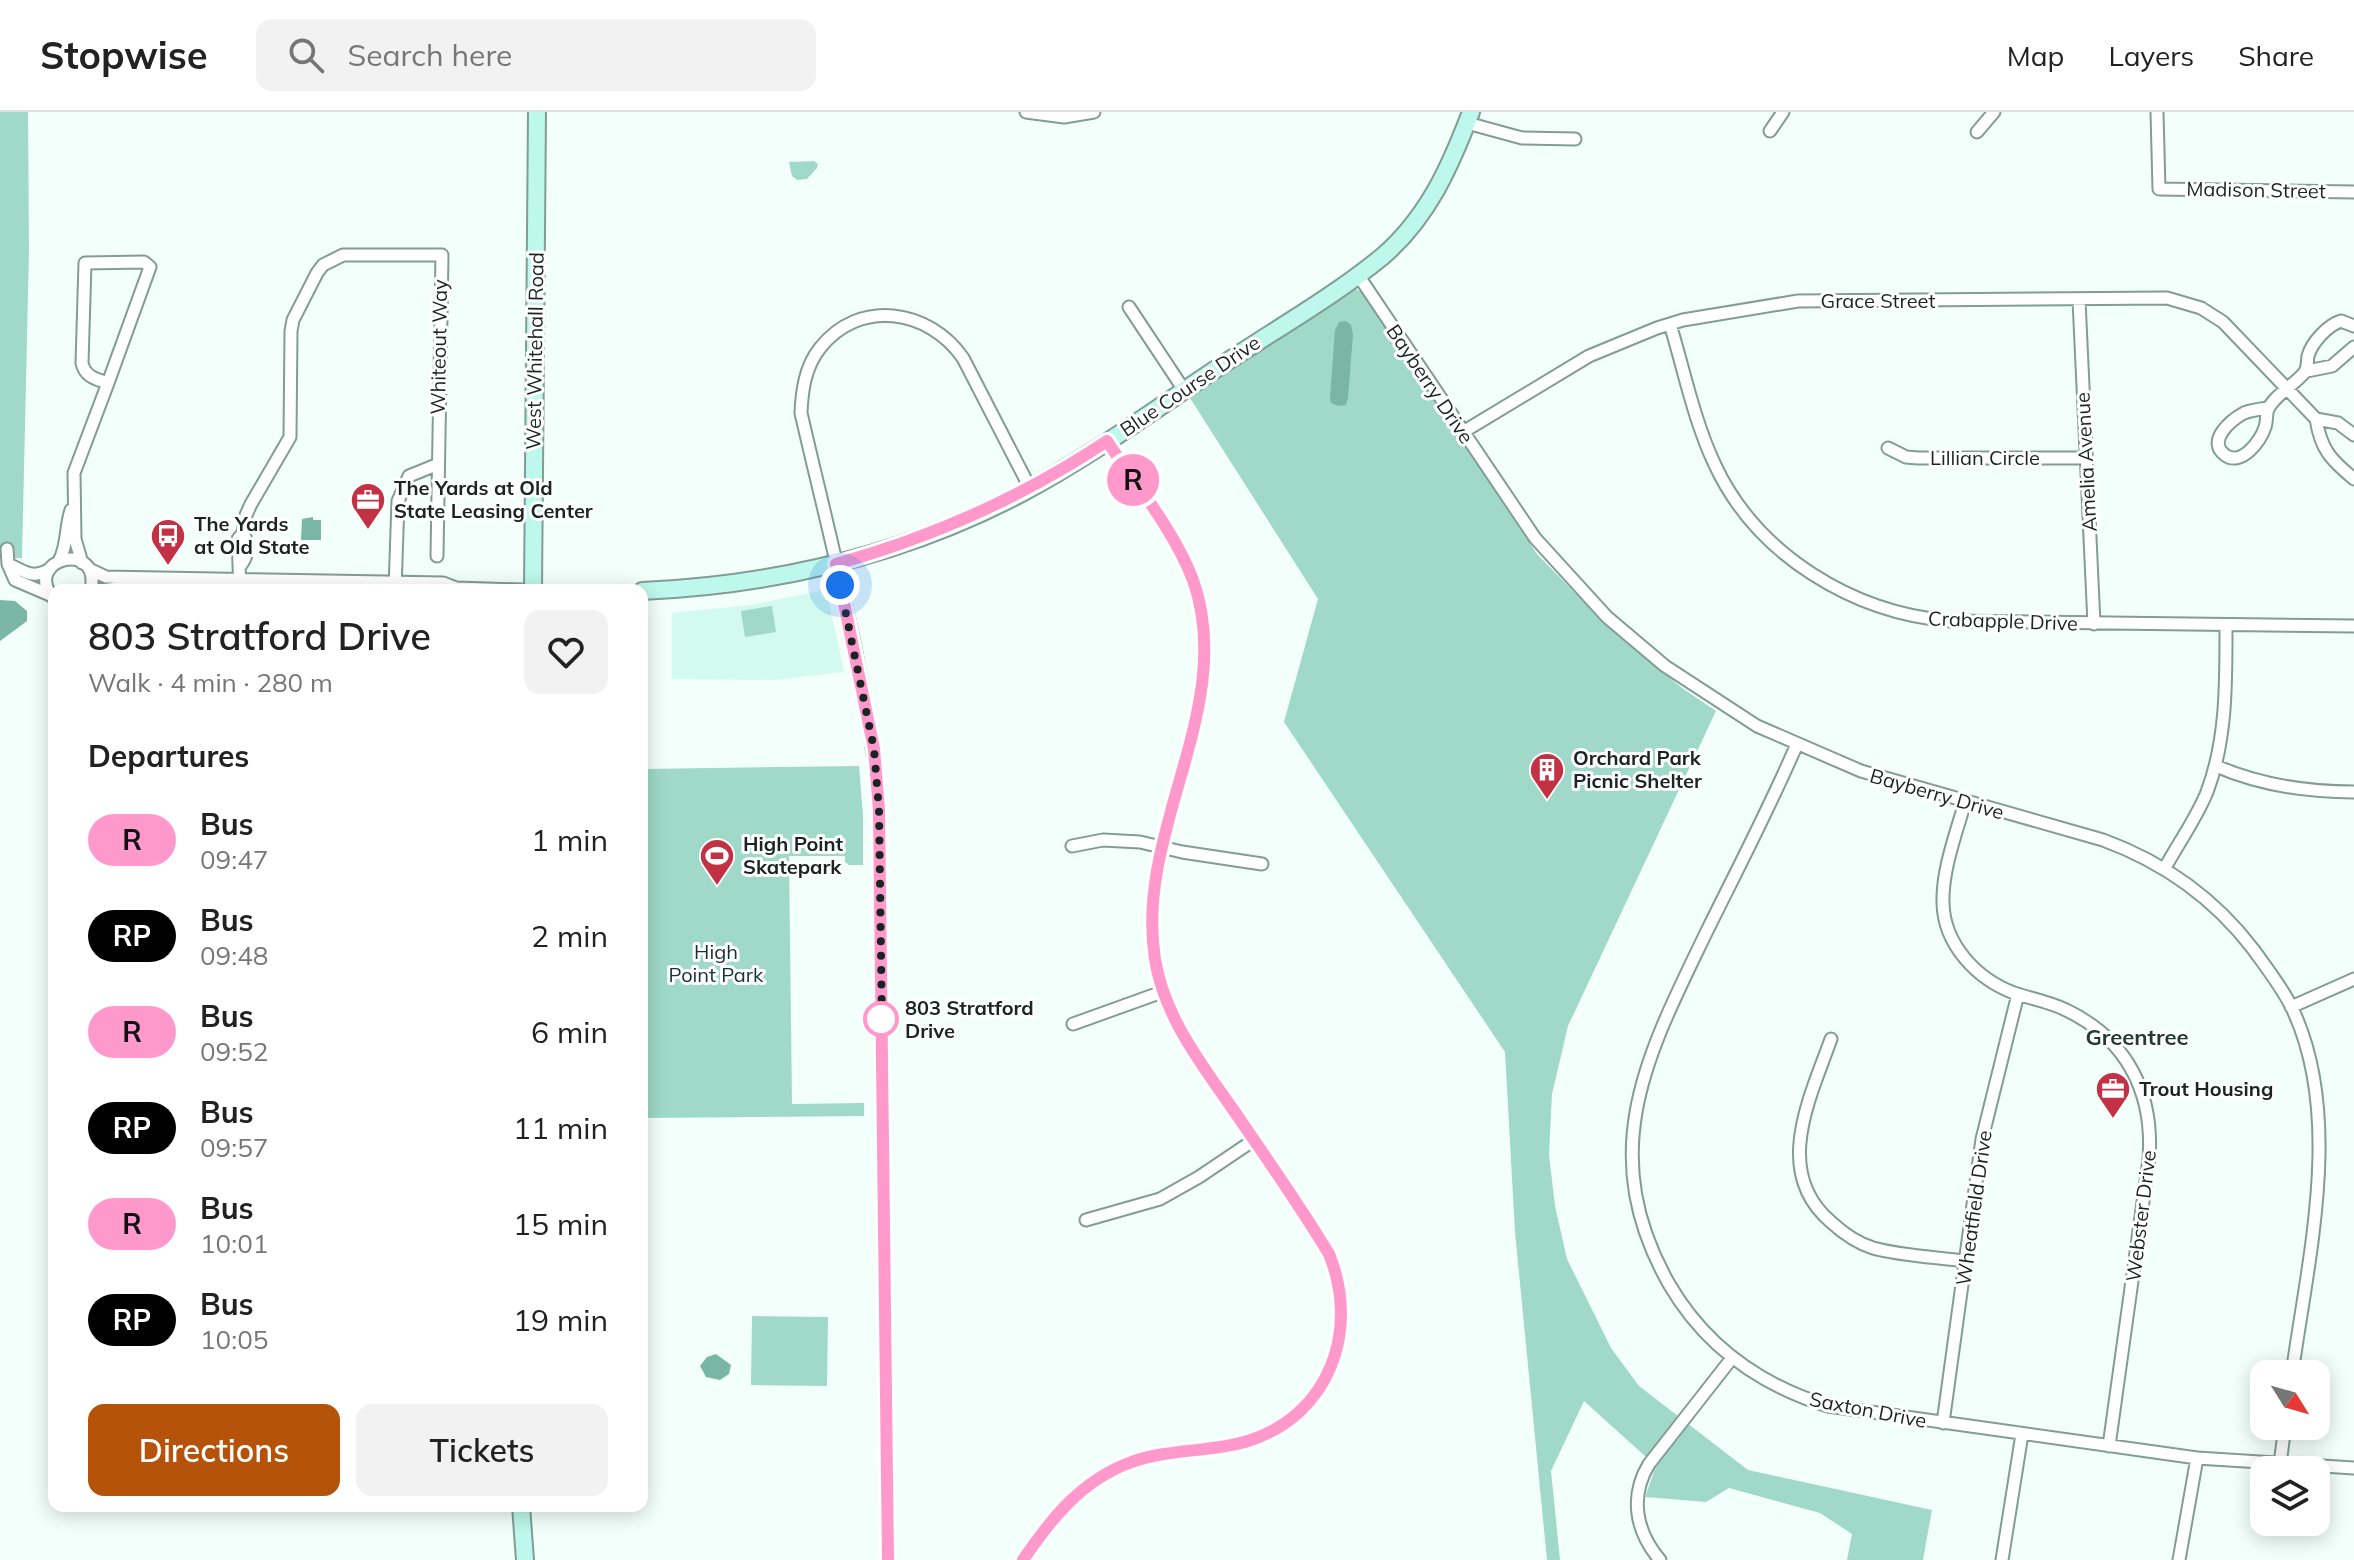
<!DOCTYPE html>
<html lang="en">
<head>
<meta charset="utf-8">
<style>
	:root { --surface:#fff; --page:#f2f2f2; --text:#222; --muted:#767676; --line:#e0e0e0; --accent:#b45309 }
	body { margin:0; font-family:Mulish,sans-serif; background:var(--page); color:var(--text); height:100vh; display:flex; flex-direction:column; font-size:30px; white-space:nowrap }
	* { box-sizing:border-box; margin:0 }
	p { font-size:26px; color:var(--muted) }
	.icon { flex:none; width:44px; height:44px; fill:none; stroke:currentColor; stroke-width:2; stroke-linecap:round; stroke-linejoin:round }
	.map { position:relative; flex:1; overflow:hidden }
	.details { position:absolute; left:48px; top:472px; width:600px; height:928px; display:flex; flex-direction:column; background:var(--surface); border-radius:16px; box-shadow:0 4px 20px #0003 }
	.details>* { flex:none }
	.badge { padding:0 16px; border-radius:26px; font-size:28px; line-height:52px }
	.needle { width:52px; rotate:127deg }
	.buttons { position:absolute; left:2250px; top:1248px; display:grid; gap:16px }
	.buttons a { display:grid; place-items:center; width:80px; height:80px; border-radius:16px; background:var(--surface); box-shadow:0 4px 20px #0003; font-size:40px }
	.you { position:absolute; width:40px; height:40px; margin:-20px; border:6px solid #fff; border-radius:50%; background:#1a73e8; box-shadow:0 0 0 12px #1a73e833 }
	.map>.badge { position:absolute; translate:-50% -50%; box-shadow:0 0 0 4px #fff }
	h2 { padding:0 40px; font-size:30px; line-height:72px }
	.round { display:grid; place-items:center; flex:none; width:84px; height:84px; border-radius:16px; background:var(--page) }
	.headline { display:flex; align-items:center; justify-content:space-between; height:136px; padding:0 40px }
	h1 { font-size:38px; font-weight:600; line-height:60px }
	.action { display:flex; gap:16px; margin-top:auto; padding:16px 40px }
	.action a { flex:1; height:92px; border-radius:16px; background:var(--accent); color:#fff; font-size:32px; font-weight:600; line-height:92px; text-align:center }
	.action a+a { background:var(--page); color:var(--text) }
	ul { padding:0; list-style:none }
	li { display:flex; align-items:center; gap:24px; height:96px; padding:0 40px }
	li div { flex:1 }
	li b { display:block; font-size:30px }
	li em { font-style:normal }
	li .badge { min-width:88px; font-weight:700; text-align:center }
	header { display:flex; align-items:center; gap:48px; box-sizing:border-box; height:112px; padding:0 40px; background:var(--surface); border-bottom:2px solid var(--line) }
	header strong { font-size:38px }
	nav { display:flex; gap:44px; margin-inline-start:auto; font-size:28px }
	.search { width:560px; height:72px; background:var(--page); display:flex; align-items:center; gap:20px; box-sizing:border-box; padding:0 28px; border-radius:16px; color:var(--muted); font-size:30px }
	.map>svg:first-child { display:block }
	.built { fill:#d3faee }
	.green { fill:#a0d9c7 }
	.water { fill:#79b6a3 }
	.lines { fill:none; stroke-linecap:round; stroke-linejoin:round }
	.street-casing { stroke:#819d94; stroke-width:15 }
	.secondary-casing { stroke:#819d94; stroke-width:20 }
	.street { stroke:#fff; stroke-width:11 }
	.secondary { stroke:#bef7eb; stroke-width:16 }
	.line-casing { stroke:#fff; stroke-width:18 }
	.line { stroke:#f9c; stroke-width:12 }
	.walk { stroke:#1a2522; stroke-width:8; stroke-dasharray:0 14.4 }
	.stop-dot { fill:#fff; stroke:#f9c; stroke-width:4 }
	.labels { text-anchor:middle; stroke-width:6; stroke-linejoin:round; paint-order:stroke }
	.street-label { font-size:20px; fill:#1a2522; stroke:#fff }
	.poi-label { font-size:20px; font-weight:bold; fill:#1a2522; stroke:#fff; text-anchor:start }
	.park-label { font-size:20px; fill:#15332b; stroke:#fff }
	.stop-label { font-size:20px; font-weight:bold; fill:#1a2522; stroke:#fff; text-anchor:start }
	.neighbourhood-label { font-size:22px; font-weight:bold; fill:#223b34; stroke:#fff }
</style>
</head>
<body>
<header>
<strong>Stopwise</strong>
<div class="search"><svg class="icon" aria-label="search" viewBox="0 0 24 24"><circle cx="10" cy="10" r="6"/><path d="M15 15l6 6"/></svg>Search here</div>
<nav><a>Map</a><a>Layers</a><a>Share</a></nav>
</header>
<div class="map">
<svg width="2354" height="1448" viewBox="0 0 2354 1448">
	<rect width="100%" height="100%" fill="#f3fffb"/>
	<path class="built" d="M 826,478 L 844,560 L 775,568 L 672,567 L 672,501 L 751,493 Z"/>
	<path class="green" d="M 0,0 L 28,0 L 29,138 L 22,446 L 0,446 Z
		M 814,49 L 818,52 L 817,56 L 807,67 L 797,68 L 792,64 L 789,50 Z
		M 1355,176 L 1362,181 L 1370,192 L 1537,442 L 1608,515 L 1682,576 L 1716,599 L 1568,914 L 1552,982 L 1549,1043 L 1555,1094 L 1567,1147 L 1611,1236 L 1639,1274 L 1748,1358 L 1932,1398 L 1923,1448 L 1847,1448 L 1852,1422 L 1820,1401 L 1729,1376 L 1706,1390 L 1645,1385 L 1656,1354 L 1584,1289 L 1551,1359 L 1560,1448 L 1547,1448 L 1515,1120 L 1505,940 L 1284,610 L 1318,487 L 1190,286 Z
		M 772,494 L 776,520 L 745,525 L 741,499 Z
		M 859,654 L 863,703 L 863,753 L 849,753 L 845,750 L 845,744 L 789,744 L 792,992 L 864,991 L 864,1004 L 642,1006 L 642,657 Z
		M 752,1204 L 828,1205 L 827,1274 L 751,1273 Z"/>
	<path class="water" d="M 1346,209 L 1351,213 L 1353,222 L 1348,286 L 1346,293 L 1338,294 L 1331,291 L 1330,286 L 1335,218 L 1339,210 Z
		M 313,405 L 313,408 L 321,408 L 321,428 L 301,428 L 302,407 Z
		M 0,488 L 15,489 L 27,499 L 27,509 L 0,529 Z
		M 716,1242 L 731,1253 L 729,1262 L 720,1268 L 706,1265 L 700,1254 L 707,1245 Z"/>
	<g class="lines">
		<defs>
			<path id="street" d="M 1026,0 L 1064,5 L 1094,0
				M 2157,0 L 2159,77 L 2354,80
				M 1467,11 L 1522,26 L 1575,27
				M 1770,19 L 1783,0
				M 1977,20 L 1994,0
				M 144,150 L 150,155 L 108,271 C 96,267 85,265 82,251 L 85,151 Z
				M 1358,163 L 1535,426 L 1607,505 L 1665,554 L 1757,614 L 1861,659 L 2103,728 C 2163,750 2214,786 2253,837 C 2266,855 2280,873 2290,892 C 2345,1001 2308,1146 2292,1262
				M 2079,188 L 2094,512
				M 1129,195 L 1184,278
				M 1670,212 C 1684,258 1694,309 1715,353 C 1757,443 1853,501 1950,509 L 2354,514
				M 2307,259 L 2332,254 L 2354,235
				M 2268,296 C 2260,297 2252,298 2244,301 C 2231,308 2206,329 2225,343 C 2241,355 2261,329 2265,315 C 2267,310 2266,302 2268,297 C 2275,283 2294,273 2304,261 C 2308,256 2307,251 2308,244 C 2312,230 2328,213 2341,209 L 2354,214
				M 2316,307 L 2338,311 L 2354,323
				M 1463,320 L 1589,244 L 1657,216 L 1683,208 L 1798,189 L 2167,186 L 2201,196 L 2223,210 L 2316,307 C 2321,338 2331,348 2354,367
				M 1888,336 L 1906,345 L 1918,346 L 2086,346
				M 7,437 L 8,452 L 15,468 L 50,483
				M 59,449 C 68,433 65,415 71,398
				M 82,451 L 75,427 L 74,361 L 108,271
				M 8,452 C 25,459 32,468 50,457
				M 241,453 C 248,444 249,431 243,421
				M 89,457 L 106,465 L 443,471 L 456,476 L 522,478
				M 101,478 L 117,476 L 191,478
				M 240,478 L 238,427 L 243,421 L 246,403 L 251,392 L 290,325 L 291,219 L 293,208 L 317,161 L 323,153 L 343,143 L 442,143 L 437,444
				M 395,478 L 398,389 L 409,364 L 436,353
				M 54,487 C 20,447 102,426 91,478
				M 1797,632 C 1769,697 1736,760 1705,823 C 1646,945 1595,1041 1669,1172 C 1705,1234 1760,1273 1828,1294 L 2197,1346 L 2354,1356
				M 2216,654 C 2260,673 2306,680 2354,680
				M 1965,690 C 1956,722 1942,758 1943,791 C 1944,833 1977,867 2014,881 C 2032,887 2050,890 2066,898 C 2127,927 2154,981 2149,1047 L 2109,1334
				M 1072,734 L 1103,728 L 1140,730 L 1182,740 L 1262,752
				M 2165,756 C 2179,730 2196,707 2207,680 C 2227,627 2226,569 2226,513
				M 2291,895 L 2354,867
				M 1073,912 L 1162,880
				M 1831,927 C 1810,986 1772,1060 1831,1110 C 1844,1122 1857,1131 1873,1136 C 1902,1144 1935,1145 1965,1149
				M 1086,1108 L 1160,1087 L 1199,1065 L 1254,1028
				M 1943,1311 L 1982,1027 L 2018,882
				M 2280,1352 L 2285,1314
				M 888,1448 L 879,698 C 868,564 831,432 801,301 C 802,278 805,255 820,236 C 859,186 929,197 963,246 L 1030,376
				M 1023,1448 C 1051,1407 1081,1369 1129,1351 C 1167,1336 1209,1341 1248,1329 C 1330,1303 1360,1218 1329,1142 C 1298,1090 1262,1041 1229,991 C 1198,946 1163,902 1155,847 C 1134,718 1238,595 1192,468 C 1174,417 1136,374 1107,329
				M 1660,1448 C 1636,1420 1629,1385 1649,1352 L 1732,1246
				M 2002,1448 L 2022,1322
				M 2179,1448 L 2197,1346"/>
			<path id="secondary" d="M 533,478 L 537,0
				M 642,479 C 774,473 904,443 1022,381 C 1089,345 1153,299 1216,257 C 1271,220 1332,186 1383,144 C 1428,105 1450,55 1471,0
				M 521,1394 L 525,1448"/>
		</defs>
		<use href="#street" class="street-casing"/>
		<use href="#secondary" class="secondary-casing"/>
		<use href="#street" class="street"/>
		<use href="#secondary" class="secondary"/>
	</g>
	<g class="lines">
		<defs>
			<path id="line" d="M 888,1448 L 879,698 L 874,637 L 836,452 C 933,425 1023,385 1107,329 C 1136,373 1174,418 1193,468 C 1238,595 1134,718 1155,847 C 1164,904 1200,950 1232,996 C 1265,1044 1299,1092 1329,1142 C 1360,1218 1330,1303 1248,1329 C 1209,1341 1167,1336 1129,1351 C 1081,1369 1051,1407 1023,1448"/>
		</defs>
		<use href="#line" class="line-casing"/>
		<use href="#line" class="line"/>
		<path class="walk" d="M 840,473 L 874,637 L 879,698 L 882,914 L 881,907"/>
	</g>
	<defs>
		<symbol id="office-pin" viewBox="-11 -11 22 30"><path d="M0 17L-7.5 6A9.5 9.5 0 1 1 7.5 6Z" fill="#c23244" stroke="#fff"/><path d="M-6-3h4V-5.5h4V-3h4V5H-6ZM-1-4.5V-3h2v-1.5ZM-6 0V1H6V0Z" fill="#fff"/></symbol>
		<symbol id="bus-pin" viewBox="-11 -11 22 30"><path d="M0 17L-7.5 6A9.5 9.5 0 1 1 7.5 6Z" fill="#c23244" stroke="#fff"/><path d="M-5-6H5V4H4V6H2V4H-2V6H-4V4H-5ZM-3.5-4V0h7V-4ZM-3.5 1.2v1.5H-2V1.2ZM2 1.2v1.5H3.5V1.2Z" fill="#fff"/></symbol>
		<symbol id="building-pin" viewBox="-11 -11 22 30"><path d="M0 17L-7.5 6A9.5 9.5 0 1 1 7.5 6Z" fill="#c23244" stroke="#fff"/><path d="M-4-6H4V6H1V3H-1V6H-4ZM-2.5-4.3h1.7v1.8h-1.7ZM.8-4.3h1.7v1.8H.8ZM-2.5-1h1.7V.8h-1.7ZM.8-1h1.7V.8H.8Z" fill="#fff"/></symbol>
		<symbol id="stadium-pin" viewBox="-11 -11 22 30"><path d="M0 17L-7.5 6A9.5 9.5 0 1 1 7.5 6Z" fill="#c23244" stroke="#fff"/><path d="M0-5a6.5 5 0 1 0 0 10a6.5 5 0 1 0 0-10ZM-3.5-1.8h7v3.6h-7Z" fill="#fff"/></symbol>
	</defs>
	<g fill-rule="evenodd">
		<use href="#office-pin" x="348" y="368" width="40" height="54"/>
		<use href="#bus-pin" x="148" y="404" width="40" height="54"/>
		<use href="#building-pin" x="1527" y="638" width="40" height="54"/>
		<use href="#stadium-pin" x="697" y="724" width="40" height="54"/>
		<use href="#office-pin" x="2093" y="957" width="40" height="54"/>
	</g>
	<circle class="stop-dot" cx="881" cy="907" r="16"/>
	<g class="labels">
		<g class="street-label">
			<text transform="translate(2256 78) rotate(1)" y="7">Madison Street</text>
			<text x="1878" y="196">Grace Street</text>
			<text transform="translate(439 235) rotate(-89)" y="7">Whiteout Way</text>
			<text transform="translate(535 239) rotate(-89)" y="7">West Whitehall Road</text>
			<text transform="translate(1430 272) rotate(56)" y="7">Bayberry Drive</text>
			<text transform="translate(1190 274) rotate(-34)" y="7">Blue Course Drive</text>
			<text x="1985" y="353">Lillian Circle</text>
			<text transform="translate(2086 350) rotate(-93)" y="7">Amelia Avenue</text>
			<text transform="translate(2003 509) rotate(2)" y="7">Crabapple Drive</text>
			<text transform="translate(1937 682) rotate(16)" y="7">Bayberry Drive</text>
			<text transform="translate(1974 1096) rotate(-82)" y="7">Wheatfield Drive</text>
			<text transform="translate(2141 1104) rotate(-83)" y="7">Webster Drive</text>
			<text transform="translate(1868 1298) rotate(11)" y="7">Saxton Drive</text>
		</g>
		<g class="poi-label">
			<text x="394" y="383">The Yards at Old<tspan x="394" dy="23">State Leasing Center</tspan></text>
			<text x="194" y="419">The Yards<tspan x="194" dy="23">at Old State</tspan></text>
			<text x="1573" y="653">Orchard Park<tspan x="1573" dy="23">Picnic Shelter</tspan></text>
			<text x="743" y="739">High Point<tspan x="743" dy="23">Skatepark</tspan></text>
			<text x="2139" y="984">Trout Housing</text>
		</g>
		<g class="park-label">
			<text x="716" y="847">High<tspan x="716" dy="23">Point Park</tspan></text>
		</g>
		<g class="stop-label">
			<text x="905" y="903">803 Stratford<tspan x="905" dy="23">Drive</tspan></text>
		</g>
		<g class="neighbourhood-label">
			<text x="2137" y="933">Greentree</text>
		</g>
	</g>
</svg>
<div class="buttons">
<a><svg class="needle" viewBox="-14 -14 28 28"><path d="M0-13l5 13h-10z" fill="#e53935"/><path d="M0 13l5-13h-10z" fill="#767676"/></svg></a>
<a><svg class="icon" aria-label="layers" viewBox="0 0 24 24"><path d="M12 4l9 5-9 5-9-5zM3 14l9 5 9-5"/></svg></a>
</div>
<div class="you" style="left:840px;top:473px"></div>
<b class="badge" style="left:1133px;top:368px;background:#f9c;color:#111">R</b>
<section class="details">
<div class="headline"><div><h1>803 Stratford Drive</h1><p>Walk · 4 min · 280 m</p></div><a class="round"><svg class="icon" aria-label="heart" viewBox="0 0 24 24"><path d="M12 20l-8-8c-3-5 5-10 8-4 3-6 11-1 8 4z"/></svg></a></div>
<h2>Departures</h2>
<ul>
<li><span class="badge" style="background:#f9c;color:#111">R</span><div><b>Bus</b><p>09:47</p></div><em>1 min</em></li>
<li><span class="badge" style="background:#000;color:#fff">RP</span><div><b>Bus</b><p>09:48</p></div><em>2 min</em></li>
<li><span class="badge" style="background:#f9c;color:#111">R</span><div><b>Bus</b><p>09:52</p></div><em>6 min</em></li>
<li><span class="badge" style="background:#000;color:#fff">RP</span><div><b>Bus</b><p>09:57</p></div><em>11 min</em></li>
<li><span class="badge" style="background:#f9c;color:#111">R</span><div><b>Bus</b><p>10:01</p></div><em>15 min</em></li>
<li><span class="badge" style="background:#000;color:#fff">RP</span><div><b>Bus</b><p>10:05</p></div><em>19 min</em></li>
</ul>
<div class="action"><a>Directions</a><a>Tickets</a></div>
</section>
</div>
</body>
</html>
